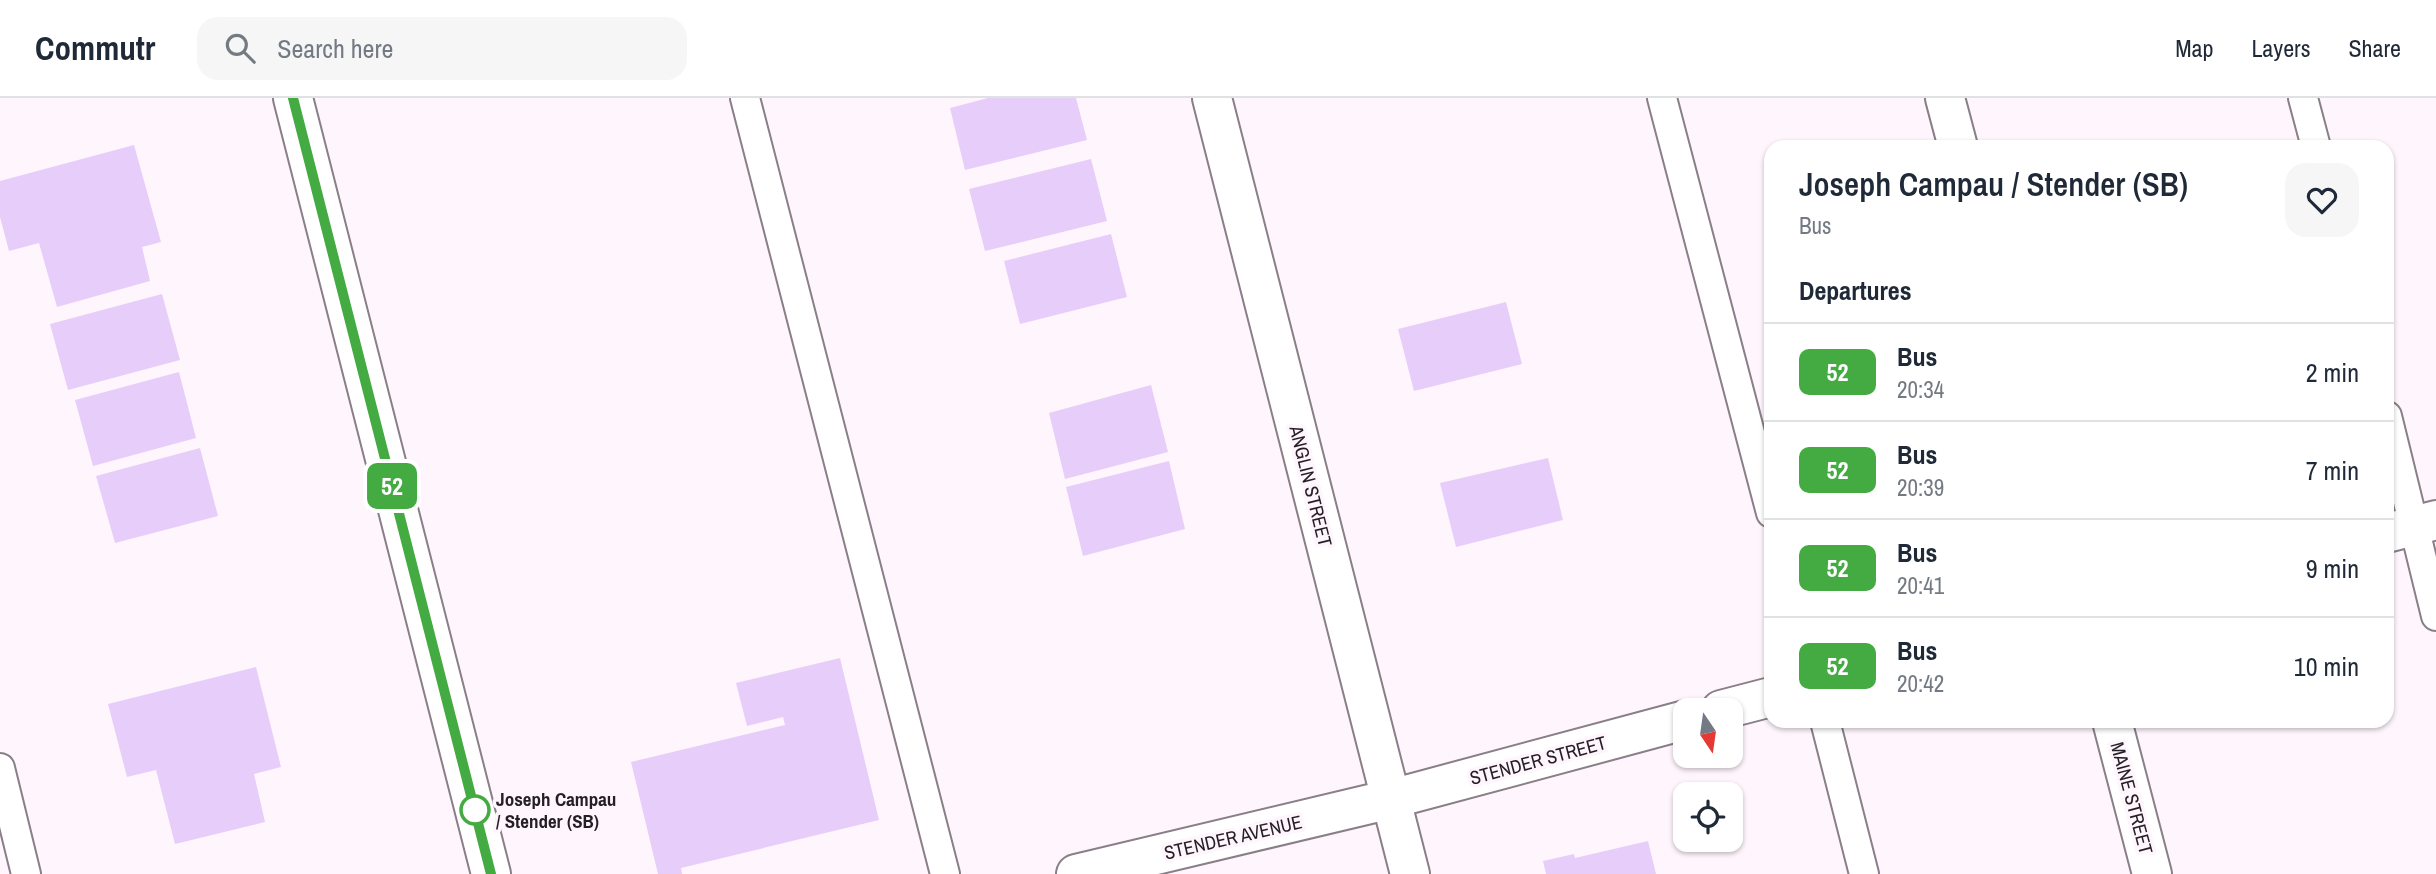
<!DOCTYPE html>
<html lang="en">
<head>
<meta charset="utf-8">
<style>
	:root { --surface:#fff; --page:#f6f6f7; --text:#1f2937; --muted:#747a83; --line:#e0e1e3 }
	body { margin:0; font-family:"Archivo Narrow",sans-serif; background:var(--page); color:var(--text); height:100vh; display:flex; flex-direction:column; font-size:26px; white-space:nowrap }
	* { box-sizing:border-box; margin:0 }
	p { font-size:23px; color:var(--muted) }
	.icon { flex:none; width:38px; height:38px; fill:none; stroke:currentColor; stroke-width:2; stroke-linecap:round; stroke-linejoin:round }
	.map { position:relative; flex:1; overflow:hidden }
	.side { position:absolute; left:1764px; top:42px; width:630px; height:588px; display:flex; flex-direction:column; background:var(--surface); border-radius:21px; box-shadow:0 2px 5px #0004 }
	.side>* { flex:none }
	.badge { padding:0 14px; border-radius:10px; font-size:24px; line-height:46px }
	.needle { width:46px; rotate:167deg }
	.controls { position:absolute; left:1673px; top:600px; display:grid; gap:14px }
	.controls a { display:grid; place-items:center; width:70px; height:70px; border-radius:14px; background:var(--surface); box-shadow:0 2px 5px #0004; font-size:35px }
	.map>.badge { position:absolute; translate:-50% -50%; box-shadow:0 0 0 4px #fff }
	h2 { padding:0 35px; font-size:26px; line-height:63px }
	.round { display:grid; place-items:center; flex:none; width:74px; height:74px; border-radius:21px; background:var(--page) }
	.head { display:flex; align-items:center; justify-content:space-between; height:119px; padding:0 35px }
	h1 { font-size:33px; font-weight:600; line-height:52px }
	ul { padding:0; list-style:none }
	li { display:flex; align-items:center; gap:21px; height:98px; padding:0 35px; border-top:2px solid var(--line) }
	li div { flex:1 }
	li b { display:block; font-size:26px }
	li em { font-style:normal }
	li .badge { min-width:77px; font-weight:700; text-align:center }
	header { display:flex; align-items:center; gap:42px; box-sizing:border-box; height:98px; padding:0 35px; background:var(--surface); border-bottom:2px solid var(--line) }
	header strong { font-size:33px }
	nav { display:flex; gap:38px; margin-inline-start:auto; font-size:24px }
	.search { width:490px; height:63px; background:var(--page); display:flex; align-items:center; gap:18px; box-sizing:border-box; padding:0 24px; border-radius:21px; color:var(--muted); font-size:26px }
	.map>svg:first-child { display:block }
	.building { fill:#e7cdf9 }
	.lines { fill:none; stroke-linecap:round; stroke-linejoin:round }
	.service-casing { stroke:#8a7f88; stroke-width:32 }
	.minor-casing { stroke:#8a7f88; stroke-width:42 }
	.tertiary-casing { stroke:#8a7f88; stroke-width:42 }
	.service { stroke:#fff; stroke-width:28 }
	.minor { stroke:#fff; stroke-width:38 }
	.tertiary { stroke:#fff; stroke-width:38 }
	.line-casing { stroke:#fff; stroke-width:16 }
	.line { stroke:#44aa42; stroke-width:10 }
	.stop-dot { fill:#fff; stroke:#44aa42; stroke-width:3.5 }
	.labels { text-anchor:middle; stroke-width:7; stroke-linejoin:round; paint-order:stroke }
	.street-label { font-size:19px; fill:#231f22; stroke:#fff5fd }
	.stop-label { font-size:19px; font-weight:bold; fill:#231f22; stroke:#fff5fd; text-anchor:start }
</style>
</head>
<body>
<header>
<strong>Commutr</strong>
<div class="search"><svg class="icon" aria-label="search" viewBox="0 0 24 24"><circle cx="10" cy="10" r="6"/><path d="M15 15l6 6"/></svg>Search here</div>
<nav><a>Map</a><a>Layers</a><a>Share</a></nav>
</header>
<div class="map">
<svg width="2436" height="776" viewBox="0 0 2436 776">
	<rect width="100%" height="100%" fill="#fff5fd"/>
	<path class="building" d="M 988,0 L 1076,0 L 1087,42 L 965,72 L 950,10 Z
		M 134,47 L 161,144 L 142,149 L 150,183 L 57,209 L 39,145 L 9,153 L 0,119 L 0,83 Z
		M 1091,61 L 1107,123 L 985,153 L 969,91 Z
		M 1111,136 L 1127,199 L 1020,226 L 1004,163 Z
		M 162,196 L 180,262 L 68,292 L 50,226 Z
		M 1506,204 L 1522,266 L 1414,293 L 1398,231 Z
		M 179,274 L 196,340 L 93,368 L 75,302 Z
		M 1151,287 L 1168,354 L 1065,381 L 1049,315 Z
		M 200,350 L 218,418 L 115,445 L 96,378 Z
		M 1548,360 L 1563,422 L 1456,449 L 1440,385 Z
		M 1169,363 L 1185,431 L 1083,458 L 1066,389 Z
		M 840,560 L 879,722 L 681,770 L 682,776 L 658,776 L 631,664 L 785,627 L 783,619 L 747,628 L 736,585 Z
		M 256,569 L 281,669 L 254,676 L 265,724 L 175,746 L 156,672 L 127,679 L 108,606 Z
		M 1648,743 L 1656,776 L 1546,776 L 1543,763 L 1574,756 L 1575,760 Z"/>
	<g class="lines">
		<defs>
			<path id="service" d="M 745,0 L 945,776
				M 1662,0 L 1771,415
				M 2303,0 L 2316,49
				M 2387,318 L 2436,518
				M 1825,623 L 1864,776
				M 0,670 L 26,776"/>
			<path id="minor" d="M 1212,0 L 1410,776
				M 1945,0 L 1958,49
				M 2387,435 L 2436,422
				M 1721,612 L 1771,599
				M 2112,623 L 2152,776
				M 1076,776 L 1391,701 L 1685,622"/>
			<path id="tertiary" d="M 293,0 L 491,776"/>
		</defs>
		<use href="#service" class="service-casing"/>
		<use href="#minor" class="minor-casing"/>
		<use href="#tertiary" class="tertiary-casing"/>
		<use href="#service" class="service"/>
		<use href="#minor" class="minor"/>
		<use href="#tertiary" class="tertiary"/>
	</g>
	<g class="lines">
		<defs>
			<path id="line" d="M 293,0 L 491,776"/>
		</defs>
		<use href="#line" class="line-casing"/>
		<use href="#line" class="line"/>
	</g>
	<circle class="stop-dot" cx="475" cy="712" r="14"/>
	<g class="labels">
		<g class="street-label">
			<text transform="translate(1311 388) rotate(76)" y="7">ANGLIN STREET</text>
			<text transform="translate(1538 662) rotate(-15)" y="7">STENDER STREET</text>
			<text transform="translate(2132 700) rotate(75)" y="7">MAINE STREET</text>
			<text transform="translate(1233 739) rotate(-13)" y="7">STENDER AVENUE</text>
		</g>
		<g class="stop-label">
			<text x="496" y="708">Joseph Campau<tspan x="496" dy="22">/ Stender (SB)</tspan></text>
		</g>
	</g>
</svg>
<div class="controls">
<a><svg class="needle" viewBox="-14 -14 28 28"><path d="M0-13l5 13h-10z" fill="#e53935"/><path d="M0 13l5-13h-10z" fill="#747a83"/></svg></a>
<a><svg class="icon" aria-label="locate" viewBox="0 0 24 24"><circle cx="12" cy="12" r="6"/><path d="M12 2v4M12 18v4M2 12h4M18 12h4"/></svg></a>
</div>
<b class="badge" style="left:392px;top:388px;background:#44aa42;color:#fff">52</b>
<section class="side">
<div class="head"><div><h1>Joseph Campau / Stender (SB)</h1><p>Bus</p></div><a class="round"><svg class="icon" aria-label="heart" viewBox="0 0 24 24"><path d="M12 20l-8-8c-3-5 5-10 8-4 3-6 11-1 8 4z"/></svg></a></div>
<h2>Departures</h2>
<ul>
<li><span class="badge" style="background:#44aa42;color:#fff">52</span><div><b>Bus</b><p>20:34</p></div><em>2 min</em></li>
<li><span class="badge" style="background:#44aa42;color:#fff">52</span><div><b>Bus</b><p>20:39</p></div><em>7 min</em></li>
<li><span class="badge" style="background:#44aa42;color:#fff">52</span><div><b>Bus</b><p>20:41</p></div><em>9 min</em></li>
<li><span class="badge" style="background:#44aa42;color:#fff">52</span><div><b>Bus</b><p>20:42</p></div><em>10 min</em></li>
</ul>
</section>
</div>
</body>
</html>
